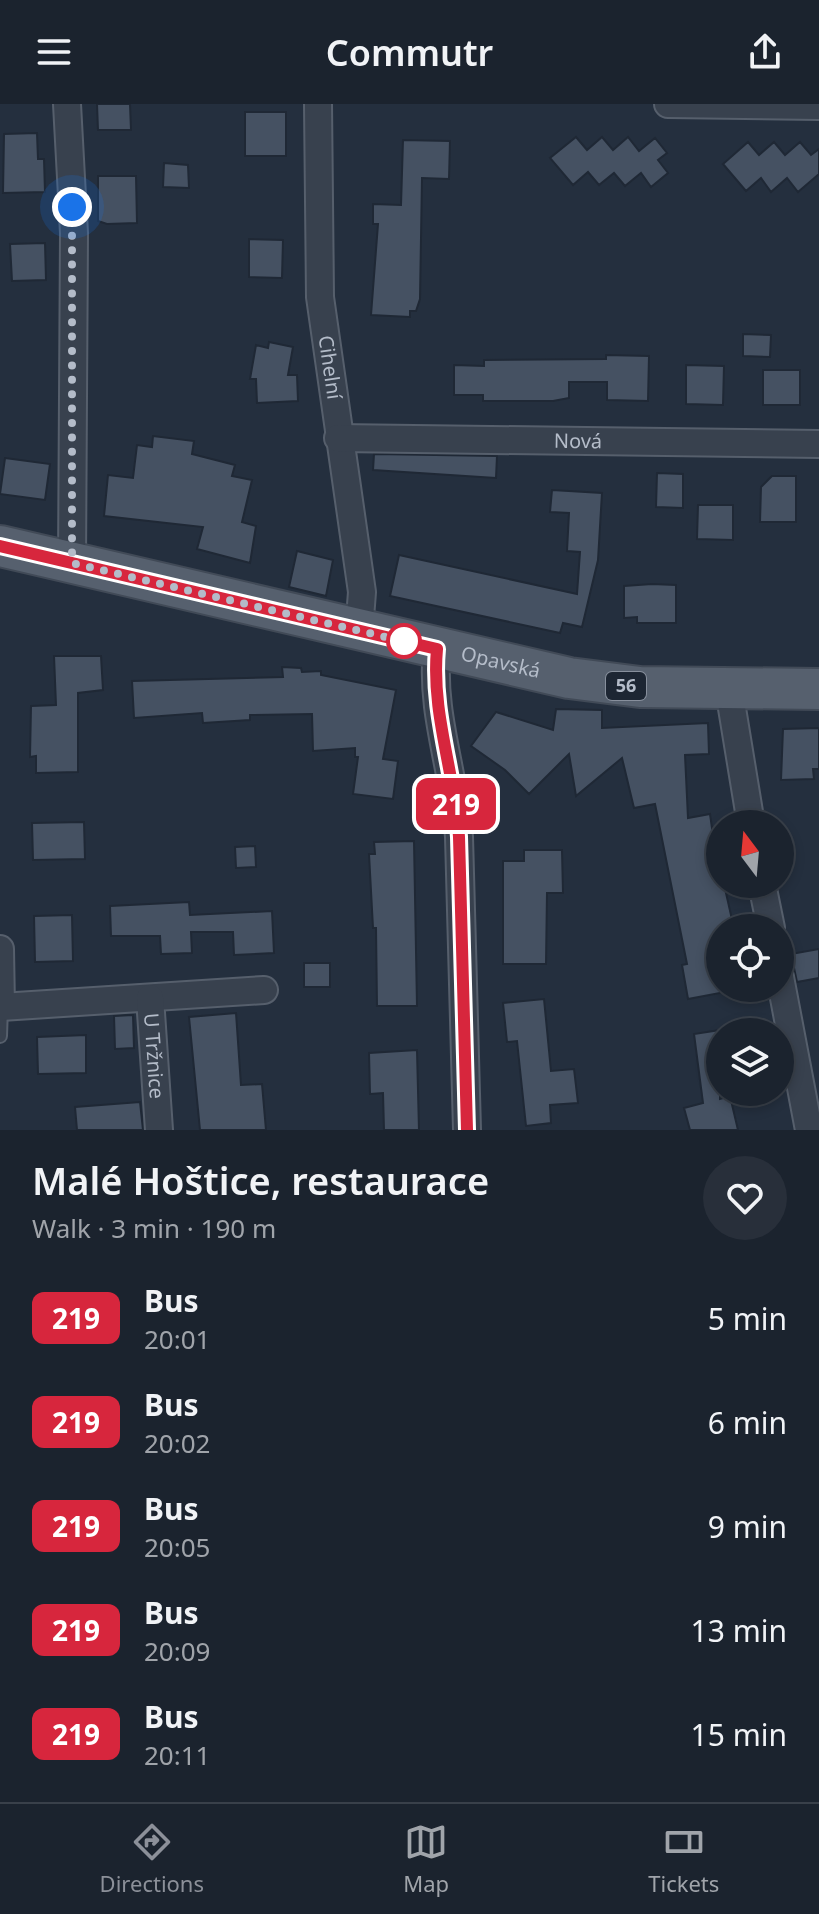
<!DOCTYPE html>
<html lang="en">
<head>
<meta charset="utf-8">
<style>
	:root { --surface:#1b232e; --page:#282f3a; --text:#f1f3f6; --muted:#a0a4aa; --line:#39404a; --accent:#8c9099 }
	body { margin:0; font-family:"Noto Sans",sans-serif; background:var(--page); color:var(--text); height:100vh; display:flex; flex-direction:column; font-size:30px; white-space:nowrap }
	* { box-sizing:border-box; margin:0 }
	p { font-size:26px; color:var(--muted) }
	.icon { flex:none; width:44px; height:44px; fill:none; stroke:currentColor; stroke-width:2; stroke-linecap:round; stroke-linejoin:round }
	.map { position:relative; height:1026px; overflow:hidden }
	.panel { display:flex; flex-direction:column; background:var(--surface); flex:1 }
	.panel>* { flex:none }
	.badge { padding:0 16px; border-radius:12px; font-size:28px; line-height:52px }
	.needle { width:52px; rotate:344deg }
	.fabs { position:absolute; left:706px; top:706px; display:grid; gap:16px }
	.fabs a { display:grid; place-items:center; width:88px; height:88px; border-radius:50%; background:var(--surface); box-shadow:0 4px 12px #0003,0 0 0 2px var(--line); font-size:40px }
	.you { position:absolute; width:40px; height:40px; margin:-20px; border:6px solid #fff; border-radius:50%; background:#1a73e8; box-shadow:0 0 0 12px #1a73e833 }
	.map>.badge { position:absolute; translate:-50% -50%; box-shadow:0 0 0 4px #fff }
	.round { display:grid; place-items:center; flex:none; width:84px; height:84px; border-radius:42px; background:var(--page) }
	.summary { display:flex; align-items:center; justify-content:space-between; height:136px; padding:0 32px }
	h1 { font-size:38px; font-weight:600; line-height:60px }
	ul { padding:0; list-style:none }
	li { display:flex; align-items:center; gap:24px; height:104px; padding:0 32px }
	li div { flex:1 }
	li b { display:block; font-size:30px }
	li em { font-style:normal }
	li .badge { min-width:88px; font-weight:700; text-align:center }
	header { display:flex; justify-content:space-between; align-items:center; height:104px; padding:0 32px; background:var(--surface); font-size:36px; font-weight:600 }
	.tab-bar { display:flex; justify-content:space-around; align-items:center; height:112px; border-top:2px solid var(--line); background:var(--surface); font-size:22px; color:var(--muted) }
	.tab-bar a { display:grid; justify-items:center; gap:4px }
	.tab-bar .current { color:var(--accent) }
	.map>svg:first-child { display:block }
	.building { fill:#455162; stroke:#1f2835; stroke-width:2 }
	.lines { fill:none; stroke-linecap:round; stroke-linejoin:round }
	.service-casing { stroke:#565f6c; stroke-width:16 }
	.minor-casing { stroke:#565f6c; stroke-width:30 }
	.primary-casing { stroke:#414a57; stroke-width:44 }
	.service { stroke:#38414e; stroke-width:12 }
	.minor { stroke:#38414e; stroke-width:26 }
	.primary { stroke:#56606e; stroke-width:40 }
	.line-casing { stroke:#fff; stroke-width:18 }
	.line { stroke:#d7263d; stroke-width:12 }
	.walk { stroke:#b4bcc9; stroke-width:8; stroke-dasharray:0 14.4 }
	.stop-dot { fill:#fff; stroke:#d7263d; stroke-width:4 }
	.labels { text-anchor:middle; stroke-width:8; stroke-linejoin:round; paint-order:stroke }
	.shield { fill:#1d2633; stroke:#878f9c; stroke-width:2 }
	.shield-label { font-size:18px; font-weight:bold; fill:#b4bcc9 }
	.street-label { font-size:20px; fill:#b4bcc9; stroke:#1d2633 }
</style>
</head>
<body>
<header><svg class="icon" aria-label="menu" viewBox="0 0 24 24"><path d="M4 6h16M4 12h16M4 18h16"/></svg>Commutr<svg class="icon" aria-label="share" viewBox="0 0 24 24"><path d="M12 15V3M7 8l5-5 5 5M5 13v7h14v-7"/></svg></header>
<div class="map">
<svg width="819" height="1026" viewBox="0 0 819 1026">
	<rect width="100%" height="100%" fill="#242f3e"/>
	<path class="building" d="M 97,0 L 130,0 L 131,26 L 98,26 Z
		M 245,8 L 286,8 L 286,52 L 245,52 Z
		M 37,29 L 38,55 L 44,55 L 45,88 L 3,89 L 4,30 Z
		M 576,33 L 587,46 L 602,33 L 613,46 L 628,33 L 639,47 L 655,34 L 667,49 L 658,56 L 668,69 L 651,83 L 641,69 L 625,82 L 614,69 L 599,81 L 588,68 L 573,81 L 550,54 Z
		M 403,36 L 450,37 L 449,75 L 422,74 L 420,195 L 416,207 L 410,207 L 410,213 L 371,211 L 378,120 L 373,120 L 373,100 L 401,101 Z
		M 748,38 L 759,51 L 774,38 L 785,51 L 800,38 L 811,51 L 819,45 L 819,70 L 798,88 L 787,74 L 771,88 L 761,74 L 746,87 L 723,60 Z
		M 164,59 L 188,61 L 189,84 L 163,83 Z
		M 98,72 L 136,72 L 137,119 L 107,120 L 98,117 Z
		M 249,135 L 283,136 L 282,174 L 249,173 Z
		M 45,139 L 46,176 L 12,177 L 10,140 Z
		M 743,230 L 771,231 L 770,253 L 743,252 Z
		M 269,238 L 293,243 L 288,271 L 297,271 L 298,297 L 257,299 L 256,275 L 250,275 L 256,241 L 268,244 Z
		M 606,251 L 649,252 L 648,297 L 607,296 L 607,278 L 569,278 L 569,294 L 553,297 L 483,297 L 483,291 L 454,291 L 454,261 L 484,262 L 484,256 L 606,255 Z
		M 686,261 L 724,262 L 723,301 L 686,300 Z
		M 763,266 L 800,266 L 800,301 L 763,301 Z
		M 153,332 L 194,337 L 192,350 L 235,361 L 232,372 L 252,376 L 242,418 L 256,422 L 250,459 L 197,445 L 203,423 L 104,412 L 108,371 L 133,374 L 137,341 L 152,343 Z
		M 374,350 L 497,352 L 496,374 L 373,366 Z
		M 5,354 L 50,360 L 45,396 L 0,390 Z
		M 657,369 L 683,370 L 683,404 L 656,403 Z
		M 772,372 L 796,372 L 796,418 L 760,418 L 761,383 Z
		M 552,386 L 602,389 L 598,456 L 582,523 L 563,519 L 560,529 L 390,492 L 399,451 L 577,490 L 580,448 L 567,447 L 569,409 L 550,408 Z
		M 698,401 L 733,401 L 733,436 L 697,435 Z
		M 297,447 L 333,456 L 326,492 L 289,483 Z
		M 652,480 L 676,481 L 676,519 L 637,519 L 637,513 L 624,514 L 624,482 Z
		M 54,552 L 101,552 L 103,586 L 78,589 L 78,668 L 36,669 L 36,652 L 30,653 L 31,602 L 56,601 Z
		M 282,563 L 301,564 L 302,568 L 321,567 L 321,571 L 396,586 L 383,655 L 398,657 L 393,695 L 353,690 L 358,653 L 355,653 L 355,644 L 313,647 L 312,610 L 250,611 L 250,616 L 203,619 L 202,609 L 134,614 L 132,577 L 283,573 Z
		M 556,605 L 602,606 L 602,624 L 708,619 L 709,650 L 685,651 L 688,714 L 710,710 L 720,780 L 724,780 L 733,820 L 720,823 L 720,889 L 688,895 L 682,861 L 687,860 L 655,700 L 634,704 L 622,654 L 576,692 L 569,650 L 529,690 L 505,666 L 471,642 L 496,608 L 553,626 Z
		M 819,624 L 819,665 L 813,665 L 814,675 L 781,676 L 783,625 Z
		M 84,718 L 85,755 L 33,756 L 32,719 Z
		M 414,737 L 417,902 L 377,902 L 376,824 L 373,824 L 369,750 L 375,750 L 374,738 Z
		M 255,742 L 256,763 L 236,764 L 235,743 Z
		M 524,746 L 562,746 L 563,789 L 547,789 L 546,860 L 503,860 L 503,757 L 524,757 Z
		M 189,798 L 190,811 L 272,807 L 274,849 L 234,851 L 233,828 L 191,828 L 192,849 L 161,850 L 160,832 L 111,832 L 110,802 Z
		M 72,811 L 73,857 L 35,858 L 34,812 Z
		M 819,845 L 819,874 L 797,878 L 791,850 Z
		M 304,859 L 330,859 L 330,883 L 304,883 Z
		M 544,895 L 551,967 L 574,965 L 578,999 L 550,1001 L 551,1019 L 526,1022 L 517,937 L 507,938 L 503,899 Z
		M 236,909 L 241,981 L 262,980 L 266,1026 L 200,1026 L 189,913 Z
		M 133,911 L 134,944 L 115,945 L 114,912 Z
		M 720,926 L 720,995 L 730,992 L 738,1026 L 690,1026 L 684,1004 L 703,999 L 694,930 Z
		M 86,931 L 86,969 L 38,970 L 37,933 Z
		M 417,946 L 419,1026 L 384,1026 L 383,989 L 370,990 L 369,949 Z
		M 140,998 L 143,1026 L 77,1026 L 75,1003 Z"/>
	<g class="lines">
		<defs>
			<path id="service" d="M 0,932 L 1,903"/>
			<g id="minor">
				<path d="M 67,0 L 74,129 L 72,459"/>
				<path id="s1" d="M 318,0 L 320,193 L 362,488 L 359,527"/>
				<path d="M 668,0 L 819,2"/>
				<path id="s2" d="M 338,334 L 819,340"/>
				<path d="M 437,545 C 430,609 455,669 459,733 L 467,1026"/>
				<path d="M 729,586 L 751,720"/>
				<path d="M 762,780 L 771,824"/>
				<path d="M 0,845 L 1,903 L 264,886"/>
				<path d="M 780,873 L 809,1026"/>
				<path id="s3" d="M 150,894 L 159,1026"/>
			</g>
			<g id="primary">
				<path id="s4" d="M 0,442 L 569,574 L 640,583 L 819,585"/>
			</g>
		</defs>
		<use href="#service" class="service-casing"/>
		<use href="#minor" class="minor-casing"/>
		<use href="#primary" class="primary-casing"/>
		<use href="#service" class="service"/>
		<use href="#minor" class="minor"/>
		<use href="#primary" class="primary"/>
	</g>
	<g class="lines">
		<defs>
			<path id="line" d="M 0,442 L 437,545 C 431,609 455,669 459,733 L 467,1026"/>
		</defs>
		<use href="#line" class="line-casing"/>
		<use href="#line" class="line"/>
		<path class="walk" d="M 72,103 L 72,459 L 411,539 L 404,537"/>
	</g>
	<circle class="stop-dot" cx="404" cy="537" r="16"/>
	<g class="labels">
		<rect class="shield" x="606" y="568" width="40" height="28" rx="6"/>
		<g class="shield-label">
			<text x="626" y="588">56</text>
		</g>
		<g class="street-label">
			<text dy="7" stroke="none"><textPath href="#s1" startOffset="264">Cihelní</textPath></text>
			<text dy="7" stroke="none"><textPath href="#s2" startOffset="240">Nová</textPath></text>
			<text dy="7" stroke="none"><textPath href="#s4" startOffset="514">Opavská</textPath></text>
			<text dy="7" stroke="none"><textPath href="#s3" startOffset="58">U Tržnice</textPath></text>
		</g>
	</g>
</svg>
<div class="fabs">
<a><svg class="needle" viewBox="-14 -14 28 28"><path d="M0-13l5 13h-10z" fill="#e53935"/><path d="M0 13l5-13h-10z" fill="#a0a4aa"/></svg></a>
<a><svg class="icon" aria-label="locate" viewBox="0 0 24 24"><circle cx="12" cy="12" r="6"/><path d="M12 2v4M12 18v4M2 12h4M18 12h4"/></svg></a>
<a><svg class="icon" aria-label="layers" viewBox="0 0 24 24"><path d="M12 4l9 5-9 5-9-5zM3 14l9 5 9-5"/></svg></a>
</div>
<div class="you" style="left:72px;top:103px"></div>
<b class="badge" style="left:456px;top:700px;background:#d7263d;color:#fff">219</b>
</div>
<section class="panel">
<div class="summary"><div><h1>Malé Hoštice, restaurace</h1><p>Walk · 3 min · 190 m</p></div><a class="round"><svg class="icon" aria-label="heart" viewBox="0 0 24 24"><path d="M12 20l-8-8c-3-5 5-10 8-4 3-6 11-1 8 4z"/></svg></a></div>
<ul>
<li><span class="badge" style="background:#d7263d;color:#fff">219</span><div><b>Bus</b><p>20:01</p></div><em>5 min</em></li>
<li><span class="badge" style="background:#d7263d;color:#fff">219</span><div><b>Bus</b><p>20:02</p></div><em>6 min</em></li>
<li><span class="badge" style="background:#d7263d;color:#fff">219</span><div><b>Bus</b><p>20:05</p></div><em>9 min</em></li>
<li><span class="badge" style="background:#d7263d;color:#fff">219</span><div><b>Bus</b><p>20:09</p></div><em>13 min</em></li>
<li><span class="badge" style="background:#d7263d;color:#fff">219</span><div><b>Bus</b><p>20:11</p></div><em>15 min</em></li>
</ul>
</section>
<nav class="tab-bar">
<a class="current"><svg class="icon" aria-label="directions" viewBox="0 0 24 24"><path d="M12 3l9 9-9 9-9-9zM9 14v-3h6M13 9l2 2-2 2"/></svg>Directions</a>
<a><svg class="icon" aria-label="map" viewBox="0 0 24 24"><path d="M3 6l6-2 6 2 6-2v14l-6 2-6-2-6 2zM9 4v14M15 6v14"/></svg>Map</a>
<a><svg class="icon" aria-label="tickets" viewBox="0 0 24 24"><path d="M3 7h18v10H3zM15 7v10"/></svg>Tickets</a>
</nav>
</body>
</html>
